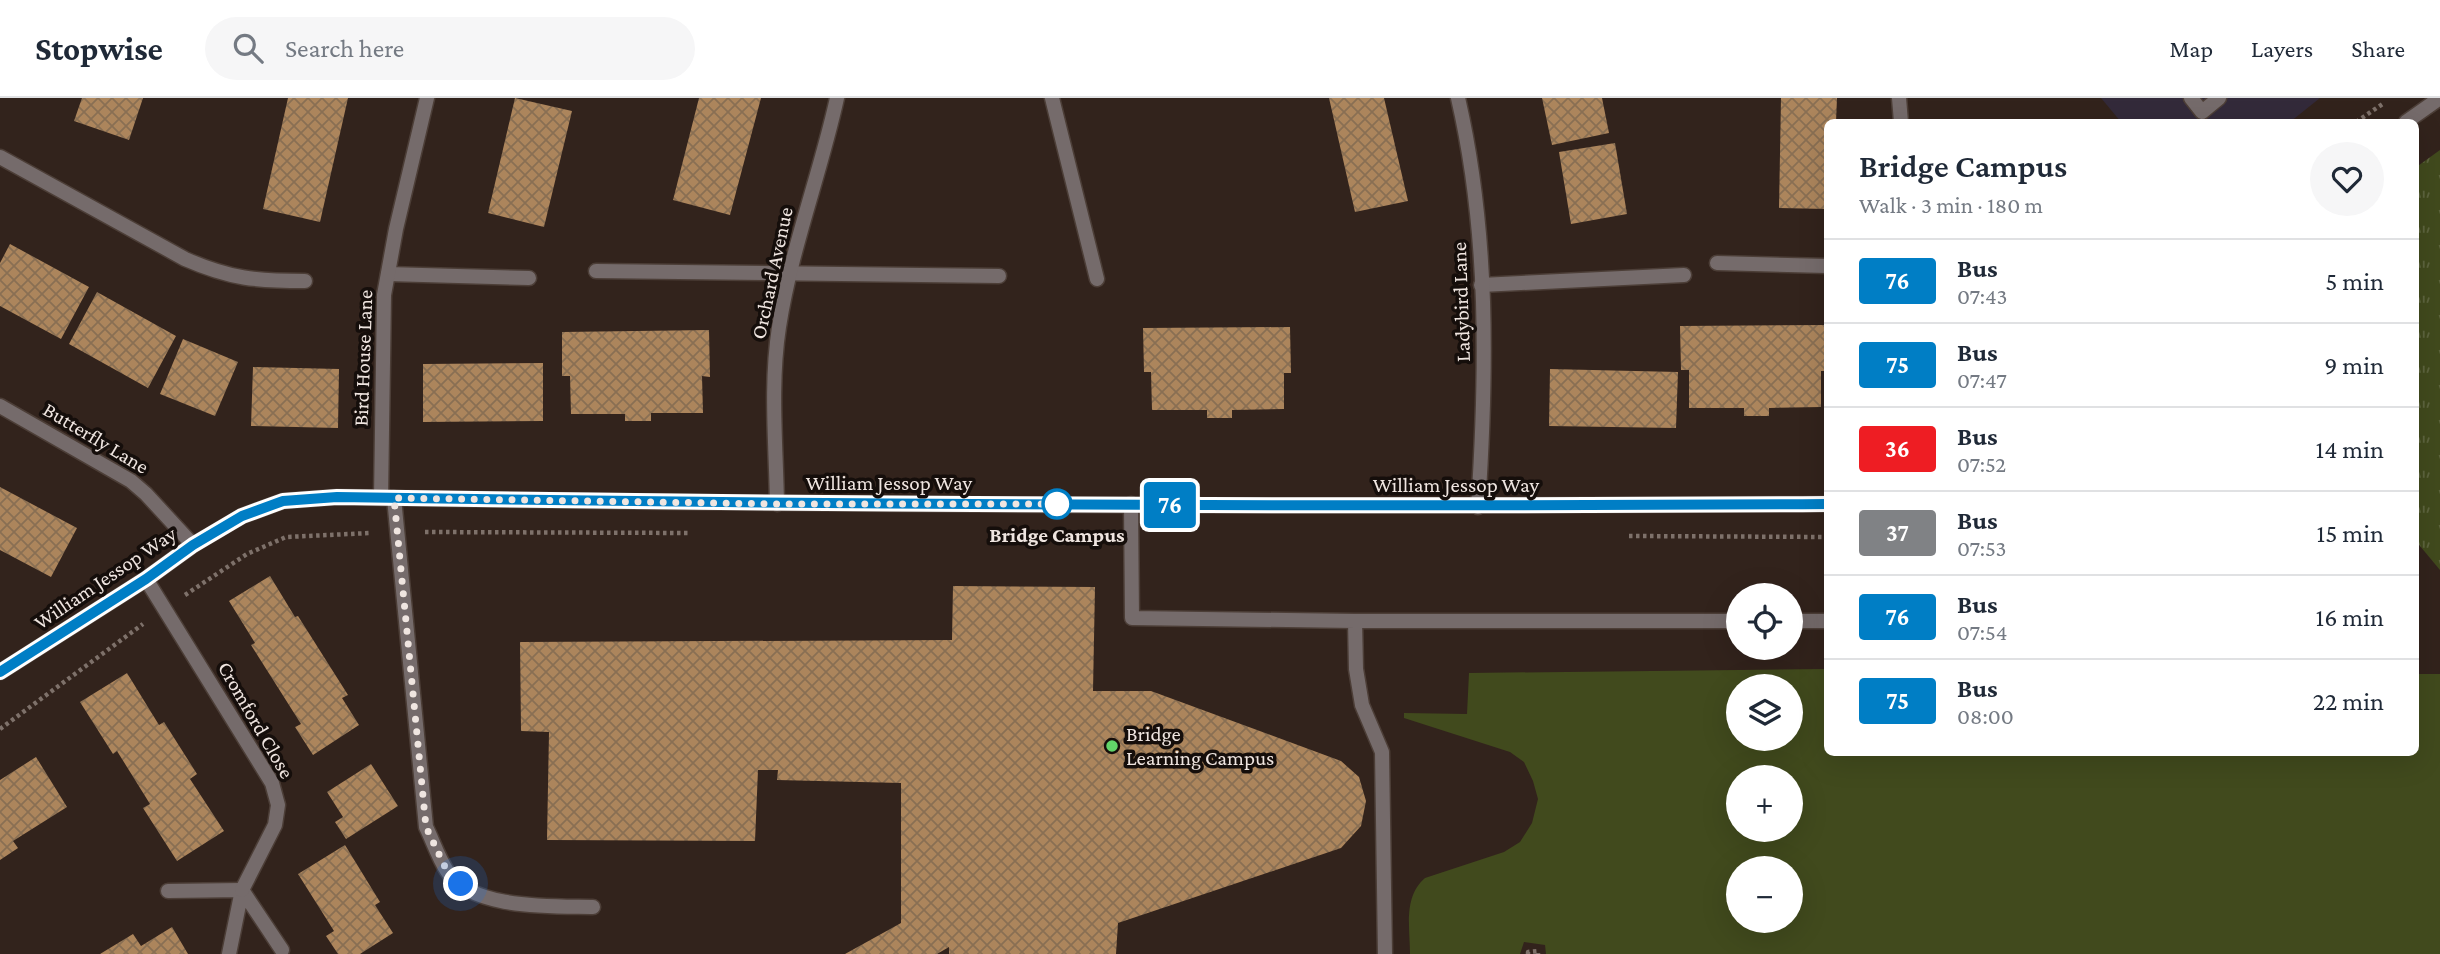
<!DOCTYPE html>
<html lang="en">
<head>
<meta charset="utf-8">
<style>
	:root { --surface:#fff; --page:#f6f6f7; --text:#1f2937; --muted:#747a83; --line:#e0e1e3 }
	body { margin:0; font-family:"Crimson Pro",serif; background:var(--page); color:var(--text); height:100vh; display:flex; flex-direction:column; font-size:26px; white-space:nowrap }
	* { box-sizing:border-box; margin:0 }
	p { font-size:23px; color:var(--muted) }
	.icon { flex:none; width:38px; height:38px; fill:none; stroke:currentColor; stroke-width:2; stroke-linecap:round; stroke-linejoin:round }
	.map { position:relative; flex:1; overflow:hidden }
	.side { position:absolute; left:1824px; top:21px; width:595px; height:637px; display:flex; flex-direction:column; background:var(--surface); border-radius:10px; box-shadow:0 7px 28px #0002 }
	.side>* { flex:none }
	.badge { padding:0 14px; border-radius:5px; font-size:24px; line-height:46px }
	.fabs { position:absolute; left:1726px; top:485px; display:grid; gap:14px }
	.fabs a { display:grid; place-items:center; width:77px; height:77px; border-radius:50%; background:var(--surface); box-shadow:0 7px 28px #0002; font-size:35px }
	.you { position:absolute; width:35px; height:35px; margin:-18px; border:5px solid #fff; border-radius:50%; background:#1a73e8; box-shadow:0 0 0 10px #1a73e833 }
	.map>.badge { position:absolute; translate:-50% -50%; box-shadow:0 0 0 4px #fff }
	.round { display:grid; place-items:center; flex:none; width:74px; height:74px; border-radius:37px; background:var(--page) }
	.head { display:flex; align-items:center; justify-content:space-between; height:119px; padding:0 35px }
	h1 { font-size:33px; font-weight:600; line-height:52px }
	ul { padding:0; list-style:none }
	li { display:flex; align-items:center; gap:21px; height:84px; padding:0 35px; border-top:2px solid var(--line) }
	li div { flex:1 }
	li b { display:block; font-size:26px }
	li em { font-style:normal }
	li .badge { min-width:77px; font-weight:700; text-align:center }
	header { display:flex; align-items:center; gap:42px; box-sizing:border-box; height:98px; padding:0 35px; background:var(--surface); border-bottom:2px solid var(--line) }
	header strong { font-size:33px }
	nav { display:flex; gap:38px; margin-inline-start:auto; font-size:24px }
	.search { width:490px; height:63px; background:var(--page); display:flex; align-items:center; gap:18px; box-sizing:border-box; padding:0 24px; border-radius:38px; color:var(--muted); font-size:26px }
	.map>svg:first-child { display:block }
	.commercial { fill:#332a3a }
	.green { fill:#414a1d; fill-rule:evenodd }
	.park { fill:url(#park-tufts) }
	.building { fill:url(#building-cross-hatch) }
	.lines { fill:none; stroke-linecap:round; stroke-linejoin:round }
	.service-casing { stroke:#4c3e37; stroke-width:17 }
	.minor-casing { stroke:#4c3e37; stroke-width:17 }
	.path { stroke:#7e716a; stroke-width:4.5; stroke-dasharray:3.5 3.5; stroke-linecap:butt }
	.service { stroke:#756b6b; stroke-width:14 }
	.minor { stroke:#756b6b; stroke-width:14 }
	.line-casing { stroke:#fff; stroke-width:16 }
	.line { stroke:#007ec5; stroke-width:10 }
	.walk { stroke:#efe5e0; stroke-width:7; stroke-dasharray:0 12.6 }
	.stop-dot { fill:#fff; stroke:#007ec5; stroke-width:3.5 }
	.poi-dot { fill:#62d469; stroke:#150e0b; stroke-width:2.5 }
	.labels { text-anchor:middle; stroke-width:7; stroke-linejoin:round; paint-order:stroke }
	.street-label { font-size:21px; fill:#efe5e0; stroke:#150e0b }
	.stop-label { font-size:21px; font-weight:bold; fill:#efe5e0; stroke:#150e0b }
	.poi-label { font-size:21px; fill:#efe5e0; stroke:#150e0b; text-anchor:start }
</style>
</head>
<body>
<header>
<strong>Stopwise</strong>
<div class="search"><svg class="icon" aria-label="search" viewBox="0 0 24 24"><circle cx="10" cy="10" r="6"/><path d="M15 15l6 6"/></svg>Search here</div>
<nav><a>Map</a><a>Layers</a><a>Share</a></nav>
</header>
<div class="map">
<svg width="2440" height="856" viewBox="0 0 2440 856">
	<defs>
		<pattern id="park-tufts" width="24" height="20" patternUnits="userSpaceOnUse" patternTransform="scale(1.75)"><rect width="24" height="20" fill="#414a1d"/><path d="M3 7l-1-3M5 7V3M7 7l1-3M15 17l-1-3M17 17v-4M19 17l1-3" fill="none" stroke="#5d643e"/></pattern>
		<pattern id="building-cross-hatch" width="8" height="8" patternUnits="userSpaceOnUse" patternTransform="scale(1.75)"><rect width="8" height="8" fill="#ac855c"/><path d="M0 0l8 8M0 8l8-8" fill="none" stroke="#896f53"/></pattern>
	</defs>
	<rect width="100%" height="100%" fill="#32231c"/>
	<path class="commercial" d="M 2101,0 L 2320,0 L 2290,24 L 2121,24 Z"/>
	<path class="green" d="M 1827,571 L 1827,654 L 2415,654 L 2415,576 L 2440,576 L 2440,856 L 1546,856 L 1545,847 L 1524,844 L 1520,856 L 1410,856 C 1410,830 1403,799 1425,780 L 1504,754 L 1520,744 L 1532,725 L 1538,701 L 1533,683 L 1524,664 L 1510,654 L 1404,620 L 1404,615 L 1467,616 L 1469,575 ZM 1738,588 L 1790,588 L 1790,640 L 1738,640 ZM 1738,679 L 1790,679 L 1790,732 L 1738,732 ZM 1738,770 L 1790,770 L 1790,822 L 1738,822 Z"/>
	<path class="park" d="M 2440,52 L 2440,472 L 2415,442 L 2415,70 Z"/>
	<path class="building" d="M 82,0 L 143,0 L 129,42 L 74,23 Z
		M 288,0 L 348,0 L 320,124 L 263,111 Z
		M 515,0 L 572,13 L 544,129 L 488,115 Z
		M 699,0 L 761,0 L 730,117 L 673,102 Z
		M 1329,0 L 1384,0 L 1408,103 L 1355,114 Z
		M 1542,0 L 1602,0 L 1609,35 L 1552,47 Z
		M 1781,0 L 1837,0 L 1836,24 L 1827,24 L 1827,111 L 1779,110 Z
		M 1615,45 L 1627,116 L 1571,126 L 1559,54 Z
		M 10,146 L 89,189 L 61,241 L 0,208 L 0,165 Z
		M 97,194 L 176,238 L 148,290 L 69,246 Z
		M 1827,227 L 1827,273 L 1821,273 L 1821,309 L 1769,310 L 1769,318 L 1744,318 L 1744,310 L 1689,310 L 1689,272 L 1681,272 L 1680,228 Z
		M 1290,229 L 1291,275 L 1284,275 L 1284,311 L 1232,312 L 1232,320 L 1207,320 L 1207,312 L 1152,312 L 1151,274 L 1144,274 L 1143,230 Z
		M 709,232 L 710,279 L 702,278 L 703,315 L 651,315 L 651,323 L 625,323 L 625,316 L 571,316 L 570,278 L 562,278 L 562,234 Z
		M 183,241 L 238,264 L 215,318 L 160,296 Z
		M 543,265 L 543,323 L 423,324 L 423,266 Z
		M 253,269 L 339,271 L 338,330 L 251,328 Z
		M 1550,271 L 1678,274 L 1676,330 L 1549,328 Z
		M 0,389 L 77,430 L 51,479 L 0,452 Z
		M 270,478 L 295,519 L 298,518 L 348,597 L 342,600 L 359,627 L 313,657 L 295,629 L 301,626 L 251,547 L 255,545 L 229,503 Z
		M 953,488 L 1095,489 L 1093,593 L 1151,593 L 1341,663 L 1359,679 L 1366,703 L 1361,728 L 1341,750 L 1118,825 L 1116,856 L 949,856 L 949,849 L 937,856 L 845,856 L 901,825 L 901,685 L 777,682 L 778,672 L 758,672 L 755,743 L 547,742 L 549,634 L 521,633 L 520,544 L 952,542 Z
		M 127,575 L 159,627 L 164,624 L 197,676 L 190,681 L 224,733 L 177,763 L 143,710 L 150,706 L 117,653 L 113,656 L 80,604 Z
		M 36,659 L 67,709 L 13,743 L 18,750 L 0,762 L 0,682 Z
		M 371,666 L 398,708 L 346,741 L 335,724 L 343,719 L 327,694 Z
		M 345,747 L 380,804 L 375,807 L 393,835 L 360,856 L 338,856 L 326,838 L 334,833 L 298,776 Z
		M 172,829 L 188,856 L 100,856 L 133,836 L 141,848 Z"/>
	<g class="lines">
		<defs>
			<path id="service" d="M 2191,0 L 2202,14 L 2219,0
				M 2406,24 L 2440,0
				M 0,59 L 185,161 C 231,181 256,183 305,183
				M 1717,165 L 1827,168
				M 596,173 L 999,178
				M 388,176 L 529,180
				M 1481,187 L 1684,177
				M 394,400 L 426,729 C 433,743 438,759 447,773 C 471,812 553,808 593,809
				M 1131,406 L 1132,520 L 1355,523 L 1738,523
				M 1355,523 L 1356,571 L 1362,607 L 1382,654 L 1385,856
				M 1790,523 L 1827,523
				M 168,793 L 242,792 L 282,852
				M 229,856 L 242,792"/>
			<path id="minor" d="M 1052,0 L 1097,181
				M 1458,0 C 1489,134 1487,273 1478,409
				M 1899,0 L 1901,24
				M 0,308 L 131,383 L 146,396 L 193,447
				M 381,400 L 384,197 L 396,131 L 427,0
				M 777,406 C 776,347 770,287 779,229 C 791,151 820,77 837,0
				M 146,481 L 272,685 L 278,707 L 275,727 L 242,792
				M 0,574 L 146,481 L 193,447 L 242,418 L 283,403 L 337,399 C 833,408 1330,409 1827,406"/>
		</defs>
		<use href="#service" class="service-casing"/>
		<use href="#minor" class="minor-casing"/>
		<path class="path" d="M 2356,24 L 2384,5
			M 425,434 L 689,435
			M 1629,438 L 1827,439
			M 185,497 L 247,456 L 286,439 L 370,435
			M 0,631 L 143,526
			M 1528,856 L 1528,854 L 1538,853 L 1538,856"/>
		<use href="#service" class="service"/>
		<use href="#minor" class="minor"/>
	</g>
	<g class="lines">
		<defs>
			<path id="line" d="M 0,574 L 146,481 L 193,447 L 242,418 L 283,403 L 337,399 C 833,407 1330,409 1827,406"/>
		</defs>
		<use href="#line" class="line-casing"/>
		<use href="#line" class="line"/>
		<path class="walk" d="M 461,786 L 448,775 L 426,729 L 394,400 L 777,406 L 1057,406"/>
	</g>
	<circle class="stop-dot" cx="1057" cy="406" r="14"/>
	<circle class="poi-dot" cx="1112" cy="648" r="7"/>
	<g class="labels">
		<g class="street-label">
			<text transform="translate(772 175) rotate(-78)" y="7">Orchard Avenue</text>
			<text transform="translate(1461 204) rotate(-92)" y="7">Ladybird Lane</text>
			<text transform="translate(363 260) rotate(-88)" y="7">Bird House Lane</text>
			<text transform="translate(96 340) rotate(31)" y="7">Butterfly Lane</text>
			<text x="889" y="392">William Jessop Way</text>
			<text x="1456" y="394">William Jessop Way</text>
			<text transform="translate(105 480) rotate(-34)" y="7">William Jessop Way</text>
			<text transform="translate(256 622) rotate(60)" y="7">Cromford Close</text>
		</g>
		<g class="stop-label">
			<text x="1057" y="444">Bridge Campus</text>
		</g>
		<g class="poi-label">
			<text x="1126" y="643">Bridge<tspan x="1126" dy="24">Learning Campus</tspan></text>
		</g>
	</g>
</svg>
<div class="fabs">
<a><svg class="icon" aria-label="locate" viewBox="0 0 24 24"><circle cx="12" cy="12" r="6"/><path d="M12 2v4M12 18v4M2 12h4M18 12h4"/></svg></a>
<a><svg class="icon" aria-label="layers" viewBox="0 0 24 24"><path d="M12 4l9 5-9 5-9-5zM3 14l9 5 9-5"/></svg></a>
<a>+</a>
<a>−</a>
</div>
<div class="you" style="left:461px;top:786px"></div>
<b class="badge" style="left:1170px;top:407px;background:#007ec5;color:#fff">76</b>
<section class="side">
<div class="head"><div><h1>Bridge Campus</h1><p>Walk · 3 min · 180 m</p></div><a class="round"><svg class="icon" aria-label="heart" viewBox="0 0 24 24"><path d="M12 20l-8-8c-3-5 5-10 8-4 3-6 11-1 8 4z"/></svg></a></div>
<ul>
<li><span class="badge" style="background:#007ec5;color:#fff">76</span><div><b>Bus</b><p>07:43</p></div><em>5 min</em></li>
<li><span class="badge" style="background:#007ec5;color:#fff">75</span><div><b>Bus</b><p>07:47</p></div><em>9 min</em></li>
<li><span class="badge" style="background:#ee1d23;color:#fff">36</span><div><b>Bus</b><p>07:52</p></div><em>14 min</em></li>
<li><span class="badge" style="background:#808285;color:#fff">37</span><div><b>Bus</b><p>07:53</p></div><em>15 min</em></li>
<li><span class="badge" style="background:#007ec5;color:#fff">76</span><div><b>Bus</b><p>07:54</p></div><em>16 min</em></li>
<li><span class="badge" style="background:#007ec5;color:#fff">75</span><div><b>Bus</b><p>08:00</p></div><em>22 min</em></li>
</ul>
</section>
</div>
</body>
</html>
